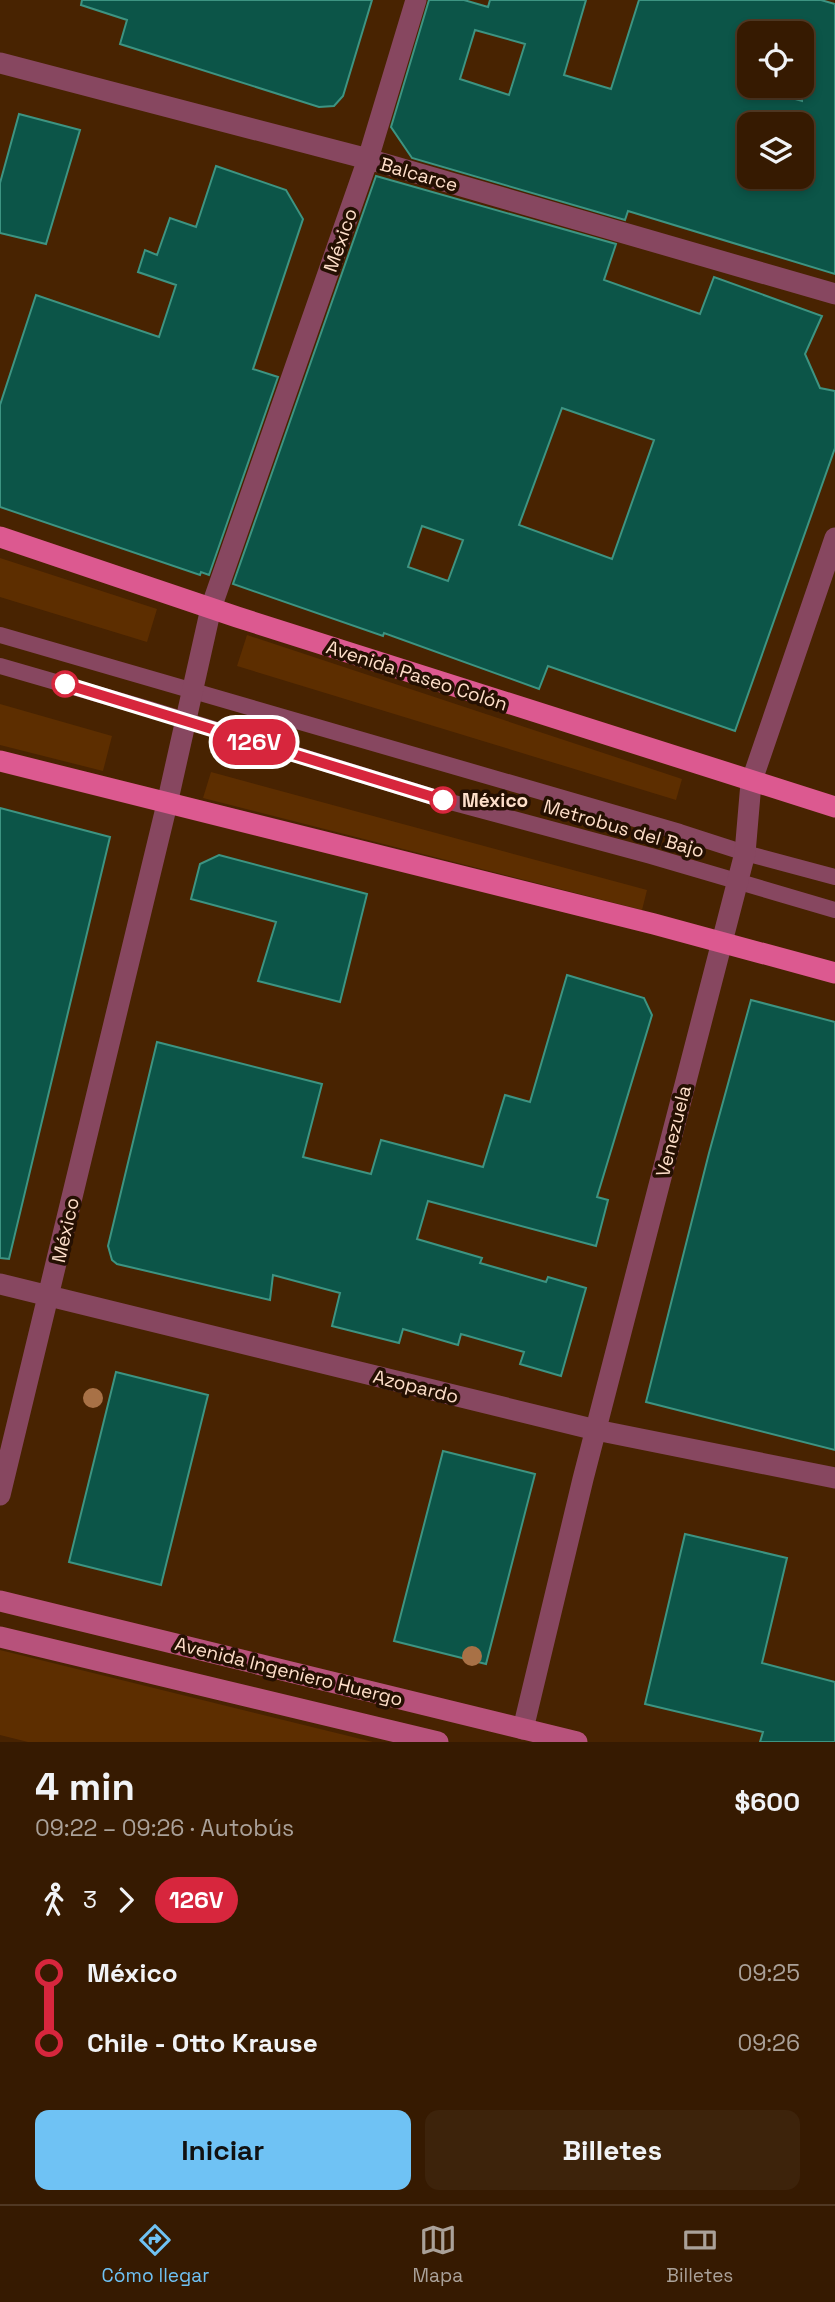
<!DOCTYPE html>
<html lang="es">
<head>
<meta charset="utf-8">
<style>
	:root { --surface:#361a01; --page:#3d230b; --text:#f1f3f6; --muted:#aaa199; --line:#503823; --accent:#6fc2f4 }
	body { margin:0; font-family:"Space Grotesk",sans-serif; background:var(--page); color:var(--text); height:100vh; display:flex; flex-direction:column; font-size:26px; white-space:nowrap }
	* { box-sizing:border-box; margin:0 }
	p { font-size:23px; color:var(--muted) }
	.icon { flex:none; width:38px; height:38px; fill:none; stroke:currentColor; stroke-width:2; stroke-linecap:round; stroke-linejoin:round }
	.map { position:relative; height:1742px; overflow:hidden }
	.drawer { display:flex; flex-direction:column; background:var(--surface); flex:1 }
	.drawer>* { flex:none }
	.badge { padding:0 14px; border-radius:23px; font-size:24px; line-height:46px }
	.controls { position:absolute; left:737px; top:21px; display:grid; gap:14px }
	.controls a { display:grid; place-items:center; width:77px; height:77px; border-radius:14px; background:var(--surface); box-shadow:0 4px 10px #0003,0 0 0 2px var(--line); font-size:35px }
	.map>.badge { position:absolute; translate:-50% -50%; box-shadow:0 0 0 4px #fff }
	.legs { display:flex; align-items:center; gap:10px; height:77px; padding:0 35px; font-size:23px }
	.legs p { margin-inline-start:auto }
	.head { display:flex; align-items:center; justify-content:space-between; height:119px; padding:0 35px }
	h1 { font-size:38px; font-weight:700; line-height:52px }
	.button { display:flex; gap:14px; margin-top:auto; padding:14px 35px }
	.button a { flex:1; height:80px; border-radius:14px; background:var(--accent); color:#111; font-size:28px; font-weight:700; line-height:80px; text-align:center }
	.button a+a { background:var(--page); color:var(--text) }
	ul { padding:0 35px; list-style:none }
	li { display:flex; align-items:center; gap:24px; height:70px; font-size:26px }
	li i { display:grid; place-items:center; width:10px; height:100%; margin:0 9px; background:currentColor }
	li i::after { content:''; width:18px; height:18px; margin:-9px; border:5px solid; border-radius:50%; background:var(--surface) }
	li p { margin-inline-start:auto }
	li:first-child i { background:linear-gradient(#0000 50%,currentColor 0) }
	li:last-child i { background:linear-gradient(currentColor 50%,#0000 0) }
	.menu { display:flex; justify-content:space-around; align-items:center; height:98px; border-top:2px solid var(--line); background:var(--surface); font-size:19px; color:var(--muted) }
	.menu a { display:grid; justify-items:center; gap:4px }
	.menu .selected { color:var(--accent) }
	.map>svg:first-child { display:block }
	.green { fill:#5d2e00 }
	.building { fill:#0c5548; stroke:#3d9482; stroke-width:2; fill-rule:evenodd }
	.lines { fill:none; stroke-linecap:round; stroke-linejoin:round }
	.lane { stroke:#874760; stroke-width:16 }
	.street { stroke:#874760; stroke-width:21 }
	.secondary { stroke:#b7527b; stroke-width:21 }
	.primary { stroke:#dc5990; stroke-width:21 }
	.tree { fill:#a87146 }
	.line-1-casing { stroke:#fff; stroke-width:16 }
	.line-1 { stroke:#d7263d; stroke-width:10 }
	.stop-1-dot { fill:#fff; stroke:#d7263d; stroke-width:3.5 }
	.labels { text-anchor:middle; stroke-width:7; stroke-linejoin:round; paint-order:stroke }
	.street-label { font-size:19px; fill:#fedfca; stroke:#251002 }
	.stop-label { font-size:19px; font-weight:bold; fill:#fedfca; stroke:#251002; text-anchor:start }
</style>
</head>
<body>
<div class="map">
<svg width="835" height="1742" viewBox="0 0 835 1742">
	<rect width="100%" height="100%" fill="#482301"/>
	<path class="green" d="M 0,558 L 157,609 L 147,642 L 0,597 Z
		M 247,635 L 682,779 L 676,800 L 237,666 Z
		M 0,704 L 112,736 L 103,771 L 0,745 Z
		M 211,772 L 647,890 L 642,910 L 203,798 Z
		M 0,1650 L 373,1742 L 28,1742 L 0,1735 Z"/>
	<path class="building" d="M 82,0 L 372,0 L 343,96 L 334,106 L 319,107 L 120,44 L 127,20 L 81,5 Z
		M 429,0 L 464,0 L 488,7 L 490,0 L 586,0 L 564,75 L 611,89 L 639,0 L 821,0 L 835,4 L 835,274 L 628,211 L 625,220 L 412,158 L 391,127 ZM 475,30 L 525,44 L 509,95 L 460,79 ZM 749,33 L 802,33 L 802,101 L 749,86 ZM 749,124 L 802,124 L 802,177 L 749,177 Z
		M 19,114 L 80,130 L 46,244 L 0,233 L 0,183 Z
		M 216,166 L 286,190 L 303,219 L 253,369 L 278,377 L 209,575 L 201,572 L 200,575 L 0,507 L 0,405 L 36,295 L 159,337 L 176,285 L 138,272 L 145,250 L 157,255 L 170,218 L 196,227 Z
		M 376,176 L 616,244 L 604,280 L 700,314 L 714,277 L 822,316 L 805,354 L 820,388 L 835,391 L 835,448 L 735,731 L 548,666 L 539,689 L 384,633 L 383,636 L 233,584 ZM 562,408 L 654,440 L 612,559 L 519,525 ZM 422,526 L 463,540 L 448,581 L 408,567 Z
		M 0,808 L 110,837 L 9,1259 L 0,1258 Z
		M 219,855 L 367,894 L 340,1002 L 258,981 L 276,922 L 191,899 L 200,864 Z
		M 567,975 L 644,998 L 652,1015 L 597,1197 L 608,1200 L 596,1246 L 428,1201 L 417,1239 L 482,1258 L 480,1263 L 546,1282 L 548,1277 L 586,1288 L 561,1376 L 520,1364 L 524,1352 L 461,1334 L 458,1345 L 403,1329 L 399,1343 L 332,1326 L 340,1293 L 273,1275 L 270,1300 L 117,1264 L 112,1260 L 108,1246 L 157,1042 L 322,1084 L 303,1157 L 371,1174 L 381,1140 L 483,1167 L 505,1095 L 530,1102 Z
		M 751,1000 L 835,1022 L 835,1450 L 646,1402 L 709,1153 Z
		M 116,1372 L 208,1395 L 161,1585 L 69,1562 Z
		M 443,1451 L 535,1474 L 486,1664 L 394,1641 Z
		M 685,1534 L 787,1558 L 762,1663 L 835,1682 L 835,1742 L 760,1742 L 763,1732 L 645,1704 Z"/>
	<g class="lines">
		<path class="lane" d="M 0,635 L 680,832 L 745,853 L 835,877
			M 0,666 L 149,709 L 443,800 L 651,856 L 835,910"/>
		<path class="street" d="M 0,63 L 368,159 L 835,294
			M 0,1284 L 596,1430 L 835,1478
			M 0,1495 L 167,804 L 211,608 L 368,159 L 416,0
			M 523,1729 L 583,1479 L 745,853 L 751,783 L 835,538"/>
		<path class="secondary" d="M 0,1601 L 577,1742
			M 0,1637 L 438,1742"/>
		<path class="primary" d="M 0,537 L 237,617 L 835,807
			M 0,761 L 654,924 L 835,973"/>
	</g>
	<g class="tree">
		<circle cx="93" cy="1398" r="10"/>
		<circle cx="472" cy="1656" r="10"/>
	</g>
	<g class="lines">
		<defs>
			<path id="line-1" d="M 65,684 L 443,800"/>
		</defs>
		<use href="#line-1" class="line-1-casing"/>
		<use href="#line-1" class="line-1"/>
	</g>
	<g class="stop-1-dot">
		<circle cx="65" cy="684" r="12"/>
		<circle cx="443" cy="800" r="12"/>
	</g>
	<g class="labels">
		<g class="street-label">
			<text transform="translate(419 174) rotate(16)" y="7">Balcarce</text>
			<text transform="translate(340 240) rotate(-71)" y="7">México</text>
			<text transform="translate(417 675) rotate(18)" y="7">Avenida Paseo Colón</text>
			<text transform="translate(624 828) rotate(16)" y="7">Metrobus del Bajo</text>
			<text transform="translate(673 1131) rotate(-76)" y="7">Venezuela</text>
			<text transform="translate(65 1230) rotate(-77)" y="7">México</text>
			<text transform="translate(416 1386) rotate(14)" y="7">Azopardo</text>
			<text transform="translate(289 1671) rotate(14)" y="7">Avenida Ingeniero Huergo</text>
		</g>
		<g class="stop-label">
			<text x="462" y="807">México</text>
		</g>
	</g>
</svg>
<div class="controls">
<a><svg class="icon" aria-label="locate" viewBox="0 0 24 24"><circle cx="12" cy="12" r="6"/><path d="M12 2v4M12 18v4M2 12h4M18 12h4"/></svg></a>
<a><svg class="icon" aria-label="layers" viewBox="0 0 24 24"><path d="M12 4l9 5-9 5-9-5zM3 14l9 5 9-5"/></svg></a>
</div>
<b class="badge" style="left:254px;top:742px;background:#d7263d;color:#fff">126V</b>
</div>
<section class="drawer">
<div class="head"><div><h1>4 min</h1><p>09:22 – 09:26 · Autobús</p></div><b>$600</b></div>
<div class="legs"><svg class="icon" aria-label="walk" viewBox="0 0 24 24"><circle cx="13" cy="4" r="2"/><path d="M13 8l-2 6 4 7M11 14l-3 7M7 12l3-4h3l4 4"/></svg>3<svg class="icon" aria-label="forward" viewBox="0 0 24 24"><path d="M9 5l7 7-7 7"/></svg><b class="badge" style="background:#d7263d;color:#fff">126V</b></div>
<ul>
<li><i style="color:#d7263d"></i><b>México</b><p>09:25</p></li>
<li><i style="color:#d7263d"></i><b>Chile - Otto Krause</b><p>09:26</p></li>
</ul>
<div class="button"><a>Iniciar</a><a>Billetes</a></div>
</section>
<nav class="menu">
<a class="selected"><svg class="icon" aria-label="directions" viewBox="0 0 24 24"><path d="M12 3l9 9-9 9-9-9zM9 14v-3h6M13 9l2 2-2 2"/></svg>Cómo llegar</a>
<a><svg class="icon" aria-label="map" viewBox="0 0 24 24"><path d="M3 6l6-2 6 2 6-2v14l-6 2-6-2-6 2zM9 4v14M15 6v14"/></svg>Mapa</a>
<a><svg class="icon" aria-label="tickets" viewBox="0 0 24 24"><path d="M3 7h18v10H3zM15 7v10"/></svg>Billetes</a>
</nav>
</body>
</html>
